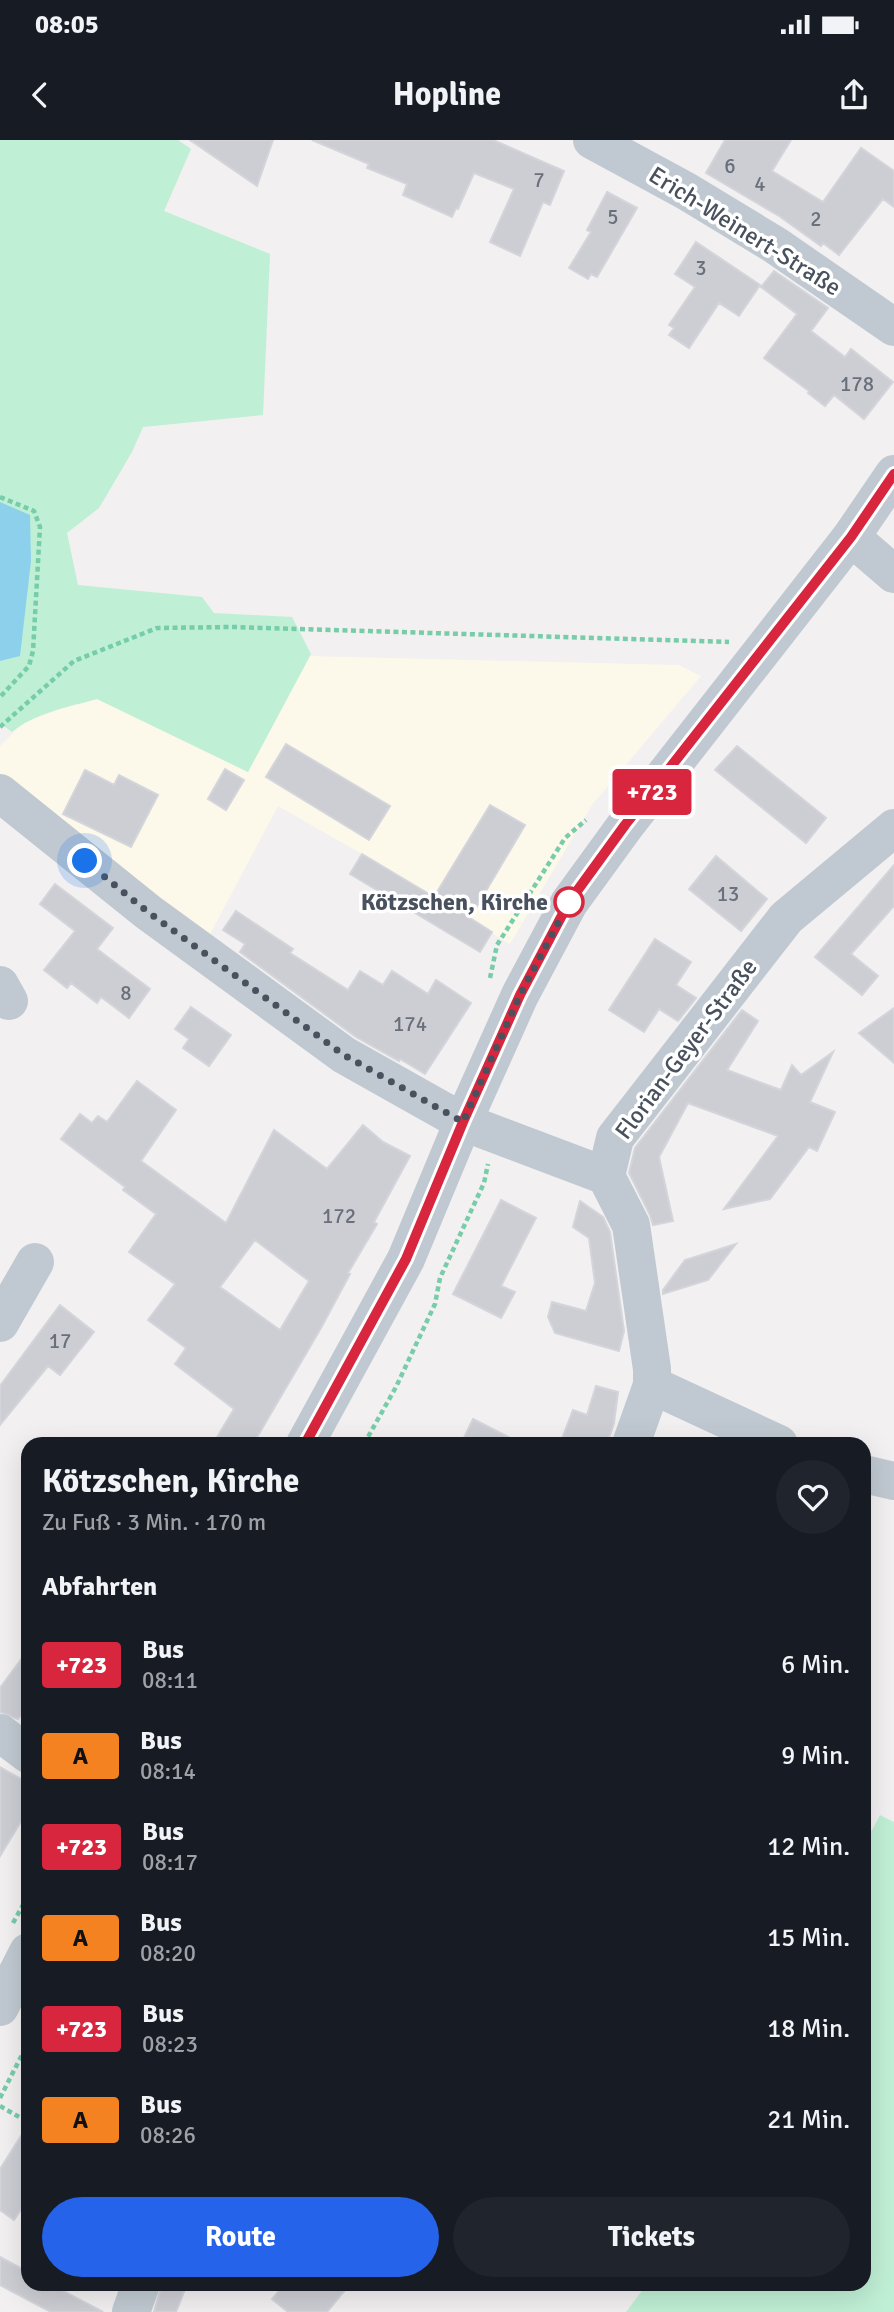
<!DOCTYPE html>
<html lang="de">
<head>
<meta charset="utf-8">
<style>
	:root { --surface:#171b24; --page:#20242c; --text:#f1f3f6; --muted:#9ea1a6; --accent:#2563eb }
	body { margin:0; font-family:Signika,sans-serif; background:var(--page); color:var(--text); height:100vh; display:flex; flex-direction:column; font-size:26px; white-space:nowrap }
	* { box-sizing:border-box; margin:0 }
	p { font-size:23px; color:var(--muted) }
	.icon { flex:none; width:38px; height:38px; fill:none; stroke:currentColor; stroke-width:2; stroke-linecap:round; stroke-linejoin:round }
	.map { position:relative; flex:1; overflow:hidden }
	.drawer { position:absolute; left:21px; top:1297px; width:850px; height:854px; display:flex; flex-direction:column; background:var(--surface); border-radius:21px; box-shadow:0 7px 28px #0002 }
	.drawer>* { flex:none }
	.badge { padding:0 14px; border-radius:5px; font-size:24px; line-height:46px }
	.you { position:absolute; width:35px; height:35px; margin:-18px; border:5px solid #fff; border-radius:50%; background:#1a73e8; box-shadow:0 0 0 10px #1a73e833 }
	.map>.badge { position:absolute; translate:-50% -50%; box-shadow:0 0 0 4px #fff }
	h2 { padding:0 21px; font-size:26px; line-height:63px }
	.round { display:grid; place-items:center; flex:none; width:74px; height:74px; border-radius:37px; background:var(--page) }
	.headline { display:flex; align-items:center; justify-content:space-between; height:119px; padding:0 21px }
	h1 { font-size:33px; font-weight:700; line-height:52px }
	.cta { display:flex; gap:14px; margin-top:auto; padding:14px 21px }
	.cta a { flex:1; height:80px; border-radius:42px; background:var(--accent); color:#fff; font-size:28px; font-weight:700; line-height:80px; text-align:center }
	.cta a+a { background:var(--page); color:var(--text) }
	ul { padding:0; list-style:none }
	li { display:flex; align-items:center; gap:21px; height:91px; padding:0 21px }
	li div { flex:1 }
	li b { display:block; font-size:26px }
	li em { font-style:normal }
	li .badge { min-width:77px; font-weight:700; text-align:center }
	.status { display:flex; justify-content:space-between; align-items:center; height:49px; padding:0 35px; background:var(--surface); direction:ltr }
	.status svg { height:19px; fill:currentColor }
	header { display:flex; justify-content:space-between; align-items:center; height:91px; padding:0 21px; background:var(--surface); font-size:32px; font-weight:700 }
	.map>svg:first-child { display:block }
	.commercial { fill:#fcf8ea }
	.green { fill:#bfefd5 }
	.water { fill:#8dd0eb }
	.building { fill:#cdced4; stroke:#d4d5db; stroke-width:2; fill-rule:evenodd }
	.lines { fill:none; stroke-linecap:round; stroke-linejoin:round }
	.path { stroke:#77cca9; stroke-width:4.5; stroke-dasharray:5 3.5; stroke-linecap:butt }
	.minor { stroke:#c0c9d1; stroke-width:38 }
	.line-casing { stroke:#fff; stroke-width:16 }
	.line { stroke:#d7263d; stroke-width:10 }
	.walk { stroke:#48515d; stroke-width:7; stroke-dasharray:0 12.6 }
	.stop-dot { fill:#fff; stroke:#d7263d; stroke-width:3.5 }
	.labels { text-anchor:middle; stroke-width:7; stroke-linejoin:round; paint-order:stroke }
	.number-label { font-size:21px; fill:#69707b }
	.street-label { font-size:24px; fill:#48515d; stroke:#fff }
	.stop-label { font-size:24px; font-weight:bold; fill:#48515d; stroke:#fff; text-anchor:end }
</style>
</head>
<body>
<div class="status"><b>08:05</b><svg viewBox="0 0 49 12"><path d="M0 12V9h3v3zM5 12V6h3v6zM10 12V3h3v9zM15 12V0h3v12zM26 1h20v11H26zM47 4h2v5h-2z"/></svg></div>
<header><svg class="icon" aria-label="back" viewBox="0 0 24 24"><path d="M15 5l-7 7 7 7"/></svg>Hopline<svg class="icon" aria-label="share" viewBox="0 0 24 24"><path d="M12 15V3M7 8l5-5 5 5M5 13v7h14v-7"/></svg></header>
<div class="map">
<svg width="894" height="2172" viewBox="0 0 894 2172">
	<rect width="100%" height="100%" fill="#f2f0f0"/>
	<path class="commercial" d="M 310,516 L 679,525 L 701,536 L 592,665 L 510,804 L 362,714 L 278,666 L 206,802 L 0,635 L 0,606 L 23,583 L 60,569 L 97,559 L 248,632 Z"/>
	<path class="green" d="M 0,0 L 178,0 L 191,9 L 164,71 L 270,114 L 263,275 L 143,287 L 132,312 L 99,368 L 67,393 L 78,445 L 202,457 L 214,473 L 292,477 L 311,514 L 248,632 L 97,559 C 68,567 35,573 12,592 L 0,583 Z
		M 880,1675 L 894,1682 L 894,2172 L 626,2172 L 647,2144 L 864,2144 L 864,1705 Z"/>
	<path class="water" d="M 0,362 L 30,375 L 31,421 L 20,516 L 0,521 Z"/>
	<path class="building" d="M 190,0 L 273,0 L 257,46 Z
		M 312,0 L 493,0 L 564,31 L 550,65 L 543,62 L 520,116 L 490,102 L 514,49 L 474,33 L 458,69 L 456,68 L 452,77 L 403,55 L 407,44 L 367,28 L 369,24 Z
		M 725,0 L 791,0 L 772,31 L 823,62 L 861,8 L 894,31 L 894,67 L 883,59 L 839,115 L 823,103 L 821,106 L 779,76 L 706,33 Z
		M 607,52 L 637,68 L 597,137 L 591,134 L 588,139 L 569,128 L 591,92 L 587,90 Z
		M 696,102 L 760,145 L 739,176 L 719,163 L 689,208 L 669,195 L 674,188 L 669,185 L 695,147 L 675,134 Z
		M 774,131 L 828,168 L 811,191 L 845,217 L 851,209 L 893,242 L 864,279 L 834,255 L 825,266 L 808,253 L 809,251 L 764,218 L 797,174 L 761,147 Z
		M 286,604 L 390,666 L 369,700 L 266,637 Z
		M 737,606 L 826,678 L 806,703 L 715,630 Z
		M 225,629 L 244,640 L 226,670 L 208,659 Z
		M 85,630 L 114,645 L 119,635 L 158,655 L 131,707 L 63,674 Z
		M 490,665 L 525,685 L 470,778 L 492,792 L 480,812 L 350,734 L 362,714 L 434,757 Z
		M 716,716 L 767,759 L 741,791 L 689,749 Z
		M 894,725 L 894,766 L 851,814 L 878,836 L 862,855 L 815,817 Z
		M 55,744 L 113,788 L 97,809 L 150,849 L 129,878 L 101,857 L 97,863 L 71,843 L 67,848 L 44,830 L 75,791 L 40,764 Z
		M 236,771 L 293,809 L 290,813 L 348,850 L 360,831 L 383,845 L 392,831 L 428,854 L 436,840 L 471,863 L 425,934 L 400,919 L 399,921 L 356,897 L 240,812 L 245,804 L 223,790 Z
		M 655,799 L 691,822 L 676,845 L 696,858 L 678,881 L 659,869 L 644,892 L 609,870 Z
		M 191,867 L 231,895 L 209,926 L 183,908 L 189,899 L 175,889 Z
		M 894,868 L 894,923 L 859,893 Z
		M 742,870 L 758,881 L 727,930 L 781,950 L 792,925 L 801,935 L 833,912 L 810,962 L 835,972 L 817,1011 L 809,1007 L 770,1059 L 724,1069 L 778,996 L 688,963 L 659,1017 L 673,1081 L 653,1085 L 650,1075 L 629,1033 L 635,1008 Z
		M 137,941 L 176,970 L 141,1021 L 226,1083 L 274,990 L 327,1029 L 363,985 L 383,1002 L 410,1016 L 374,1082 L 377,1084 L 348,1133 L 350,1134 L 321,1188 L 253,1304 L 213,1304 L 234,1269 L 175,1224 L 186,1208 L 148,1180 L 175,1144 L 129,1112 L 156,1074 L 123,1050 L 125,1047 L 61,999 L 80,974 L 92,983 L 98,976 L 107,982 ZM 255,1100 L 309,1141 L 280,1190 L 220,1147 Z
		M 501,1060 L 536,1078 L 501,1146 L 515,1152 L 501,1178 L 453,1154 Z
		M 580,1061 L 603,1077 L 610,1092 L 624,1191 L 619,1211 L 555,1193 L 548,1177 L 552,1162 L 586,1171 L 595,1143 L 589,1098 L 573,1087 Z
		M 736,1104 L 708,1140 L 663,1154 L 663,1150 L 685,1120 Z
		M 60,1165 L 94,1192 L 60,1235 L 48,1226 L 0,1285 L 0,1246 Z
		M 596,1246 L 618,1252 L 614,1283 L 607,1304 L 560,1304 L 573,1270 L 587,1275 Z
		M 473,1279 L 522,1304 L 461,1304 Z
		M 28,1510 L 28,1566 L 18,1579 L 0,1572 L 0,1548 Z
		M 0,1627 L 28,1643 L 28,1670 L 0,1716 Z
		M 28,1985 L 28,2059 L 14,2080 L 0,2070 L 0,2029 Z
		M 0,2117 L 28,2132 L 28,2144 L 50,2144 L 103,2172 L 51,2172 L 0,2145 Z
		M 162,2144 L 187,2144 L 176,2172 L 154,2172 Z
		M 285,2144 L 350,2144 L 327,2172 L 288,2172 L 272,2159 Z"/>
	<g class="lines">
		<path class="path" d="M 0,357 L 34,371 L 40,387 L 33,511 L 29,526 L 0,557
			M 0,587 L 74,521 L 157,488 L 233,487 L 729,502
			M 490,838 L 497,805 L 565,698 L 586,680
			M 364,1304 L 396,1247 L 435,1164 L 440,1138 L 484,1043 L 488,1024
			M 13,1783 L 28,1756
			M 0,1958 L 28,1903
			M 0,1966 L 28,1982"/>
		<path class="minor" d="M 592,0 L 686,51 L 775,105 L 894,187
			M 851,397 L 894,434
			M 0,653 L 148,772 L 344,915 L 463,982 L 606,1036
			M 0,845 L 9,861
			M 0,1183 L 35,1122
			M 652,1245 L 779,1304
			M 305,1304 L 406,1119 L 463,982 L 520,855 L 569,763 L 625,686 L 851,397 L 894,334
			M 631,1304 L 652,1245 L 652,1229 L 631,1085 L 606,1036 L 615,998 L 786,778 L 894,688
			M 864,1334 L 894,1341
			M 0,1593 L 28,1614
			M 0,1867 L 28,1812
			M 131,2172 L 141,2144"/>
	</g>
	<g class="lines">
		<defs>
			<path id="line" d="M 305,1304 L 406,1119 L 463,982 L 520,855 L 569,762 L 625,685 L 851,397 L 894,334"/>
		</defs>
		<use href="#line" class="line-casing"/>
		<use href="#line" class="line"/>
		<path class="walk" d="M 85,721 L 148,772 L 344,915 L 463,982 L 520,855 L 569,762"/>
	</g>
	<circle class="stop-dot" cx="569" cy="762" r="14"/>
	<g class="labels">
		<g class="number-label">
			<text x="730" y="33">6</text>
			<text x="539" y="47">7</text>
			<text x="760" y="51">4</text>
			<text x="613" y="84">5</text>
			<text x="816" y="86">2</text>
			<text x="701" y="135">3</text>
			<text x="857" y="251">178</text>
			<text x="728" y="761">13</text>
			<text x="126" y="860">8</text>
			<text x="410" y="891">174</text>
			<text x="339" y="1083">172</text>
			<text x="60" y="1208">17</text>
		</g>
		<g class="street-label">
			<text transform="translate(745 91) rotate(32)" y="8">Erich-Weinert-Straße</text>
			<text transform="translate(686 909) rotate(-53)" y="8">Florian-Geyer-Straße</text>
		</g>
		<g class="stop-label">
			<text x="548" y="770">Kötzschen, Kirche</text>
		</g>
	</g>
</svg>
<div class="you" style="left:85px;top:721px"></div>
<b class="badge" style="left:652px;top:652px;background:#d7263d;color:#fff">+723</b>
<section class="drawer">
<div class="headline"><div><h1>Kötzschen, Kirche</h1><p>Zu Fuß · 3 Min. · 170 m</p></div><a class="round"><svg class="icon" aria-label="heart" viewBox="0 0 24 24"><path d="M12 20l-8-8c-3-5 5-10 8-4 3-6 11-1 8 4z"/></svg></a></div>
<h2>Abfahrten</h2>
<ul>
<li><span class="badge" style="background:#d7263d;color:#fff">+723</span><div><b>Bus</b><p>08:11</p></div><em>6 Min.</em></li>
<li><span class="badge" style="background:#f58220;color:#111">A</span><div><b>Bus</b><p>08:14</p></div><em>9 Min.</em></li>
<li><span class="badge" style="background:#d7263d;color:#fff">+723</span><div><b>Bus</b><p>08:17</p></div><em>12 Min.</em></li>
<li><span class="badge" style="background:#f58220;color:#111">A</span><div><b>Bus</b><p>08:20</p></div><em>15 Min.</em></li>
<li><span class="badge" style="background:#d7263d;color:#fff">+723</span><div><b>Bus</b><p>08:23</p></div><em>18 Min.</em></li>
<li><span class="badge" style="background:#f58220;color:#111">A</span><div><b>Bus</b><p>08:26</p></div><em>21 Min.</em></li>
</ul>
<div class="cta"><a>Route</a><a>Tickets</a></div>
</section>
</div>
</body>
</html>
